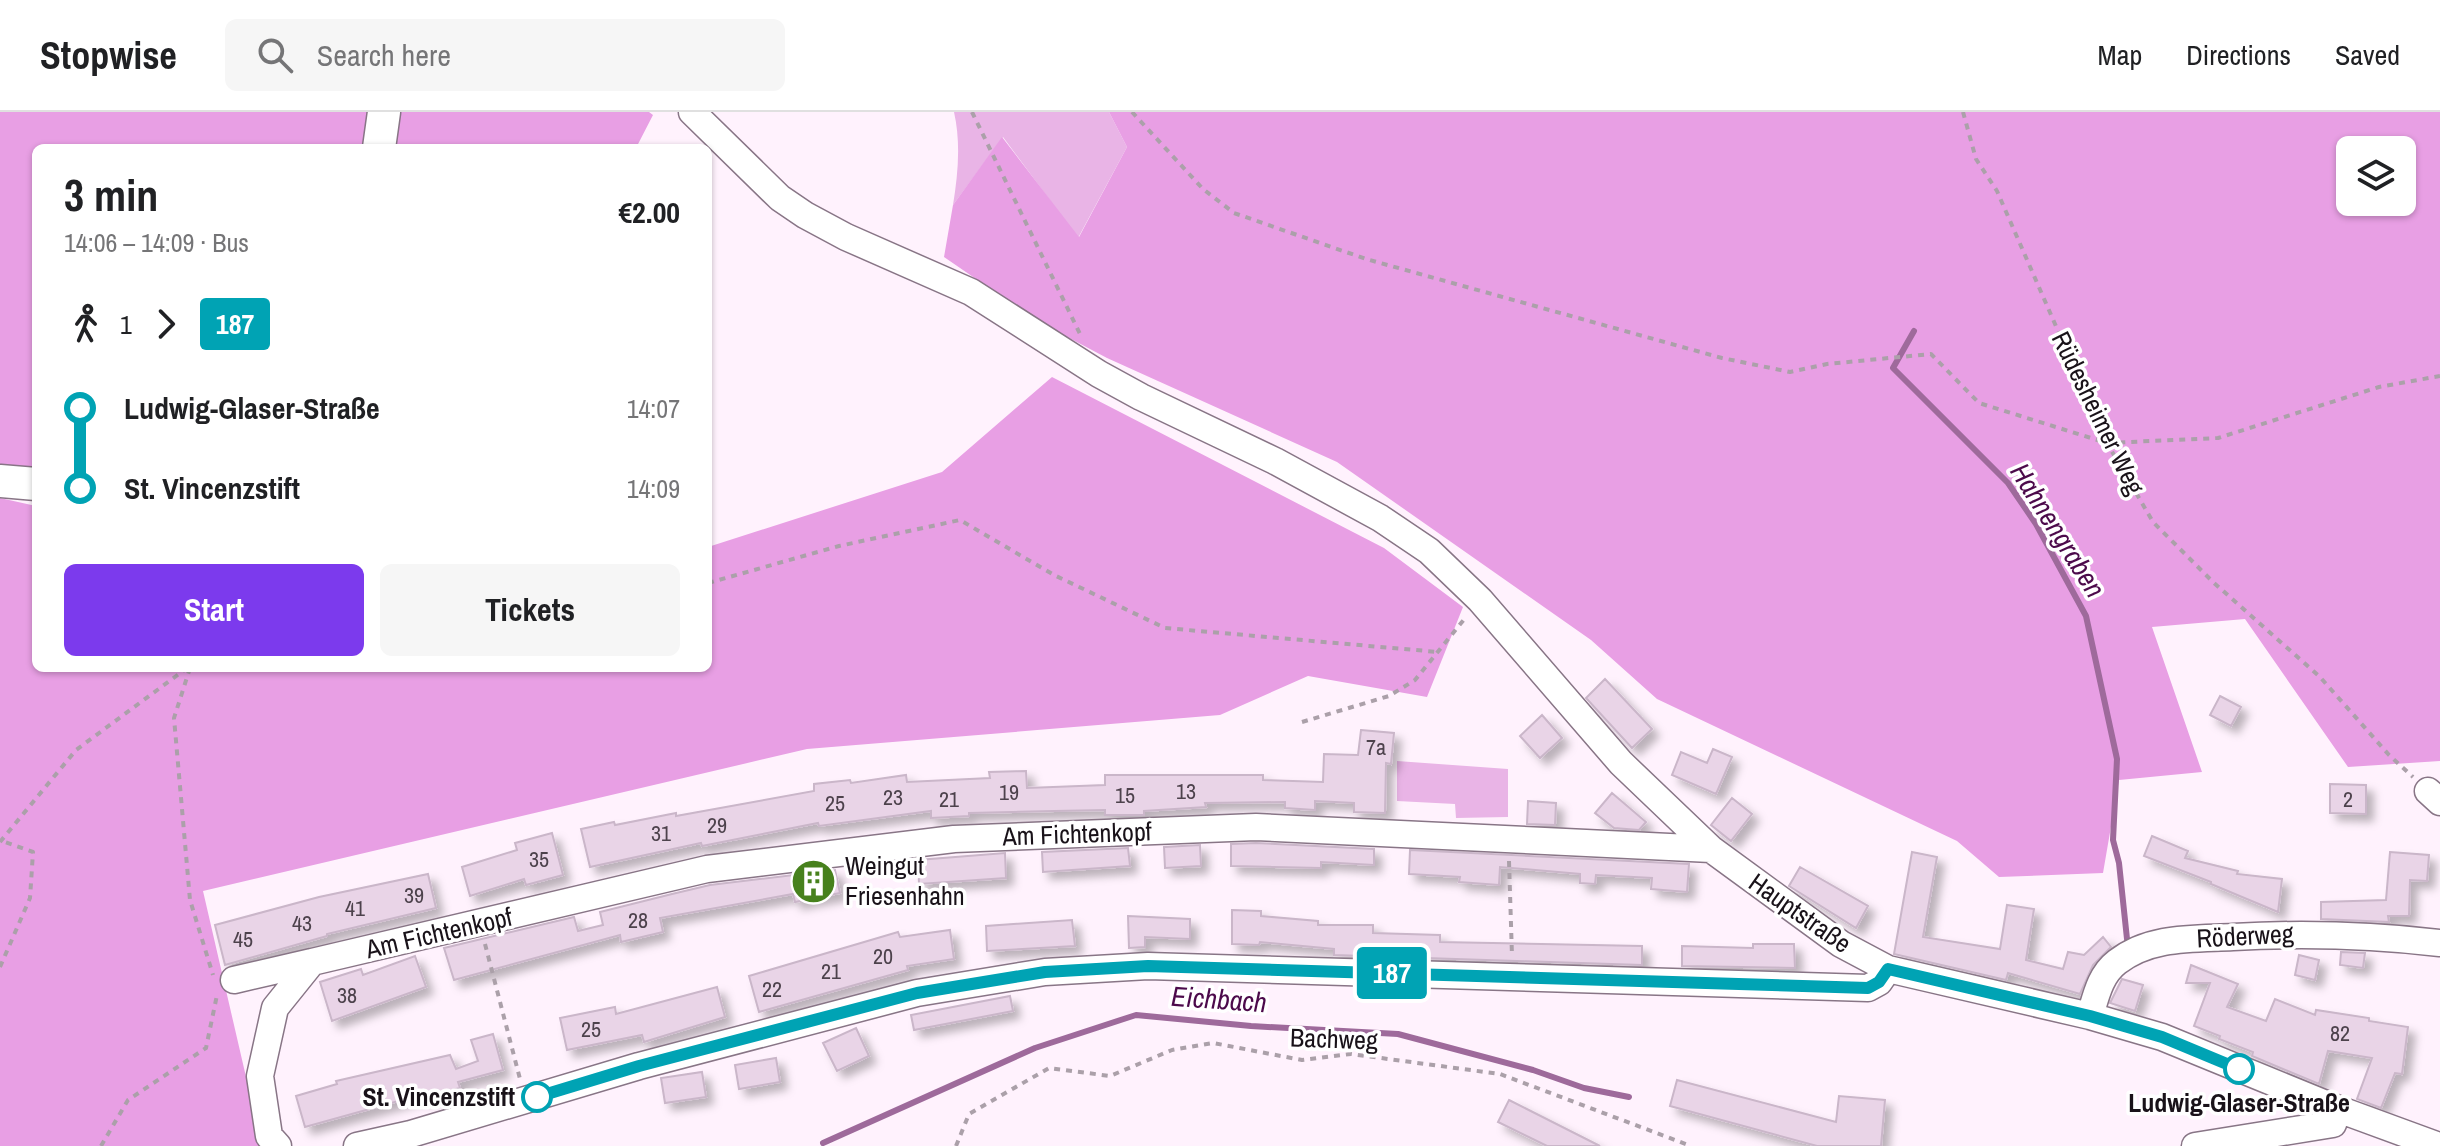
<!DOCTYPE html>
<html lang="en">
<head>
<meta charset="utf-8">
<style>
	:root { --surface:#fff; --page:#f6f6f6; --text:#202124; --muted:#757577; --line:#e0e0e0; --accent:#7c3aed }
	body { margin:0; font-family:"Archivo Narrow",sans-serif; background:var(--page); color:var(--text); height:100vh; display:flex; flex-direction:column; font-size:30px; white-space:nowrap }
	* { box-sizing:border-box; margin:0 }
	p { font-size:26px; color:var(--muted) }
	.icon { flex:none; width:44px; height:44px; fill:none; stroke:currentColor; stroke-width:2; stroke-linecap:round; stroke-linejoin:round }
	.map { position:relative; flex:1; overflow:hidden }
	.details { position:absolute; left:32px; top:32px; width:680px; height:528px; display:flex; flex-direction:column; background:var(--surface); border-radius:12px; box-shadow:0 2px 6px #0004 }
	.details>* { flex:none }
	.badge { padding:0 16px; border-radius:6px; font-size:28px; line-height:52px }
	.buttons { position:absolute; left:2336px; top:24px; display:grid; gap:16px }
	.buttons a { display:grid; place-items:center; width:80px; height:80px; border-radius:12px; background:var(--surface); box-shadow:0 2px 6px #0004; font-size:40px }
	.map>.badge { position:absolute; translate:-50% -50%; box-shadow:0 0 0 4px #fff }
	.legs { display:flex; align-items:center; gap:12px; height:88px; padding:0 32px; font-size:26px }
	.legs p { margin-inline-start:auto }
	.overview { display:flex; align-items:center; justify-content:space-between; height:136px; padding:0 32px }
	h1 { font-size:44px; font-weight:800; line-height:60px }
	.button { display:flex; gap:16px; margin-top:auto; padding:16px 32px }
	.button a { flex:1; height:92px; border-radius:12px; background:var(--accent); color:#fff; font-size:32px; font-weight:800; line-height:92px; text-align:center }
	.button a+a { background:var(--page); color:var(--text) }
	ul { padding:0 32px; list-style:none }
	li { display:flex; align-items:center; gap:28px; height:80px; font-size:30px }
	li i { display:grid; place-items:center; width:12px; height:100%; margin:0 10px; background:currentColor }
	li i::after { content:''; width:20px; height:20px; margin:-10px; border:6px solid; border-radius:50%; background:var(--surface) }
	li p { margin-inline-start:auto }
	li:first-child i { background:linear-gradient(#0000 50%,currentColor 0) }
	li:last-child i { background:linear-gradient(currentColor 50%,#0000 0) }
	header { display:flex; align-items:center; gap:48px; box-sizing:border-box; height:112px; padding:0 40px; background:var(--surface); border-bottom:2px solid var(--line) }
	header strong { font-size:38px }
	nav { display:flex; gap:44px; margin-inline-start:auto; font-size:28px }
	.search { width:560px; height:72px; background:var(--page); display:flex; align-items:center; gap:20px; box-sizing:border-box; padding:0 28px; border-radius:12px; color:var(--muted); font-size:30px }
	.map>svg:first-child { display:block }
	.green { fill:#e9b4e6 }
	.forest { fill:#e89fe4; fill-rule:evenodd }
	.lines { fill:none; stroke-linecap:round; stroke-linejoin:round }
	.stream { stroke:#9e6a9b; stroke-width:6 }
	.building { fill:#e9d4e7; stroke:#cab6c9; stroke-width:2; filter:url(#shadow) }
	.minor-casing { stroke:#887586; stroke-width:29 }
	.major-casing { stroke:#887586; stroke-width:35 }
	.path { stroke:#aba0a9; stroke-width:4; stroke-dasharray:6 6; stroke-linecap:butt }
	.minor { stroke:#fff; stroke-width:26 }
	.major { stroke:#fff; stroke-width:32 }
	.line-1-casing { stroke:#fff; stroke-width:18 }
	.line-1 { stroke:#00a3b4; stroke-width:12 }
	.stop-1-dot { fill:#fff; stroke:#00a3b4; stroke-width:4 }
	.labels { text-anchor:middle; stroke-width:7; stroke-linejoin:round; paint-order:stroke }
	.number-label { font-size:22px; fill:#4d424c }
	.street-label { font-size:26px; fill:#191219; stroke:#fff }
	.poi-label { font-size:26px; fill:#191219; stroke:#fff; text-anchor:start }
	.stop-label { font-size:26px; font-weight:bold; fill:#191219; stroke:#fff; text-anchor:end }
	.water-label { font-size:28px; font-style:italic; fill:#4c0a4b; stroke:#fff }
</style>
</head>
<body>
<header>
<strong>Stopwise</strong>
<div class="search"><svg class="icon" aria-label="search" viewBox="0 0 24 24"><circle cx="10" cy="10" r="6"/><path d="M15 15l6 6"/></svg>Search here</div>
<nav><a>Map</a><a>Directions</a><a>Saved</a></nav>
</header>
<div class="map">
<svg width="2440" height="1034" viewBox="0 0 2440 1034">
	<defs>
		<filter id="shadow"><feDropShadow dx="7" dy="7" stdDeviation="4" flood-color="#0004"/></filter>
	</defs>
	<rect width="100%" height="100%" fill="#fff2fd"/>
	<path class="green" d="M 954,0 L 1109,0 L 1127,35 L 1078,126 L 1003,25 L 953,93 C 958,62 961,31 954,0 Z
		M 1397,649 L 1508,657 L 1508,705 L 1456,706 L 1455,692 L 1397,689 Z"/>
	<path class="forest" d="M 0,0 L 377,0 L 372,36 L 36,36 L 36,364 L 0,357 Z
		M 400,0 L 649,0 L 653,3 L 636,36 L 396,36 Z
		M 1109,0 L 2440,0 L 2440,649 L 2348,655 L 2245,507 L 2152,515 L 2202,660 L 2119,668 L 2103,761 L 1999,765 L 1957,729 L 1657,587 L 1591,528 L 1337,350 L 1107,246 L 1039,210 L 944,145 L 953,93 L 1002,25 L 1079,125 L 1127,35 ZM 2350,38 L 2402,38 L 2402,90 L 2350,90 Z
		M 1052,265 L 1384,436 L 1463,495 L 1427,585 L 1308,564 L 1220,603 L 807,637 L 203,779 L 262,1034 L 0,1034 L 0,386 L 36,394 L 36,556 L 708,556 L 708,435 L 942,360 Z"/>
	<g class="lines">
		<path class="stream" d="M 1914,219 L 1893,256 L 2008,371 L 2036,412 L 2086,504 L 2117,647 L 2113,728 L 2119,751 L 2127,827
			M 823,1031 L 1035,936 L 1136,903 L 1251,914 L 1398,922 L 1533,958 L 1584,976 L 1629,985"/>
	</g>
	<path class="building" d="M 1605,567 L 1652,617 L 1632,636 L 1586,586 Z
		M 2220,584 L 2241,595 L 2231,614 L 2210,603 Z
		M 1542,603 L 1562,626 L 1540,646 L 1520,624 Z
		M 1361,618 L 1394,621 L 1391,652 L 1386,651 L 1385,701 L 1354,700 L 1354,691 L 1315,689 L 1315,698 L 1285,696 L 1285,690 L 1205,691 L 1206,695 L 1144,699 L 1144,703 L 1105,703 L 1105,698 L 1054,699 L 969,701 L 969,704 L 931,706 L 931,699 L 819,714 L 818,711 L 702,734 L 701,731 L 590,755 L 581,717 L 614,710 L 615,713 L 676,701 L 676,704 L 814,679 L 814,672 L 850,668 L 851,671 L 906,663 L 907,670 L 990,666 L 989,660 L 1026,659 L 1027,676 L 1105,673 L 1105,663 L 1263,663 L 1263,668 L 1323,670 L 1324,642 L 1358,643 Z
		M 1713,637 L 1732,645 L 1716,682 L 1672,663 L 1681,640 L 1707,651 Z
		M 2330,672 L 2366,673 L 2366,702 L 2330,701 Z
		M 1612,681 L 1646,710 L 1639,718 L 1614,716 L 1595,701 Z
		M 1732,686 L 1752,702 L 1731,729 L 1711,713 Z
		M 1528,689 L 1556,691 L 1555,713 L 1527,712 Z
		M 552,721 L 563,763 L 526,773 L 524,767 L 470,784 L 462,755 L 517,738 L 515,731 Z
		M 2152,724 L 2188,739 L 2185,746 L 2238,759 L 2237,762 L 2282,767 L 2278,800 L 2211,772 L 2211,770 L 2144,744 Z
		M 1256,731 L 1374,737 L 1374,753 L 1321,750 L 1321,756 L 1231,754 L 1231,732 Z
		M 1200,733 L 1201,754 L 1165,756 L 1164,735 Z
		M 1128,736 L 1130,754 L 1043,760 L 1042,740 Z
		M 1410,738 L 1689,752 L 1687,780 L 1651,777 L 1652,766 L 1596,763 L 1595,772 L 1580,771 L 1580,762 L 1500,755 L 1499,773 L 1459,770 L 1460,765 L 1409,762 Z
		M 1912,740 L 1937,745 L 1923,825 L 2000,837 L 2007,793 L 2034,797 L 2026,848 L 2063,857 L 2068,840 L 2084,843 L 2103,825 L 2111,835 L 2093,853 L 2080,882 L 2008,861 L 2006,868 L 1894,842 Z
		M 2390,740 L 2429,743 L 2427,769 L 2410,768 L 2409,804 L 2388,804 L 2389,810 L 2321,807 L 2321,790 L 2386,788 Z
		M 1005,741 L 1006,766 L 919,772 L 918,748 Z
		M 1800,755 L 1868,794 L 1856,816 L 1789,774 Z
		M 835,758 L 840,781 L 795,790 L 793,782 L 660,806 L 663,820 L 621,830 L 620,823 L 454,868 L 444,836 L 574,805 L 578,819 L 603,813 L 600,800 L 672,782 L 710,773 Z
		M 428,762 L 436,796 L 327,822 L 327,824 L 225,853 L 215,813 L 319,785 Z
		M 1232,798 L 1261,799 L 1261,804 L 1318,809 L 1318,813 L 1373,813 L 1373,821 L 1440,823 L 1440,830 L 1642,834 L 1642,853 L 1334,843 L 1334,837 L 1260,830 L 1259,833 L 1232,832 Z
		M 1128,804 L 1190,807 L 1190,827 L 1145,825 L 1145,835 L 1129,836 Z
		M 1072,808 L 1075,834 L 987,839 L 986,814 Z
		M 950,818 L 954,847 L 907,854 L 908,858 L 759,900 L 749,864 L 898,820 L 900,825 Z
		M 1753,832 L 1794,832 L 1795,856 L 1682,854 L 1682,834 L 1753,836 Z
		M 2341,840 L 2365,841 L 2363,856 L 2340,853 Z
		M 2299,843 L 2319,848 L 2315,868 L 2295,863 Z
		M 415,844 L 426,875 L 332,909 L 320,870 L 361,857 L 363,863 Z
		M 2191,853 L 2238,872 L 2227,895 L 2266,909 L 2275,887 L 2315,903 L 2316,898 L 2369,906 L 2369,909 L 2408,915 L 2402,962 L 2395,961 L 2381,996 L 2357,987 L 2372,946 L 2328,939 L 2319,972 L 2252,944 L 2253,940 L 2219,927 L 2220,924 L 2194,914 L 2210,871 L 2186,871 Z
		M 2122,867 L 2143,873 L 2135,899 L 2110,891 Z
		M 717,875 L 725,905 L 644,930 L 642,923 L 567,938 L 560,906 L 615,895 L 616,902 Z
		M 1010,884 L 1013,899 L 914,918 L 911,903 Z
		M 856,916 L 869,944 L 837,959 L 823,931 Z
		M 493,922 L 503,958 L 458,970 L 460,976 L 421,986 L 420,983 L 305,1015 L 296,984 L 337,972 L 336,969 L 450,943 L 456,957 L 478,949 L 471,928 Z
		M 776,946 L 780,970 L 739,977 L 735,953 Z
		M 702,960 L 706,985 L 665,991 L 661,966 Z
		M 1677,968 L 1836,1010 L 1839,984 L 1885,988 L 1881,1034 L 1817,1034 L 1670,994 Z
		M 1509,988 L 1600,1034 L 1547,1034 L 1498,1010 Z"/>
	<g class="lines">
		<defs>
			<path id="minor" d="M 692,0 L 780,86 L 805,103 L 846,125 L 971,180 L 1099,262 L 1141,285 L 1275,349 L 1380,406 L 1429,439 L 1480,488 L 1621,651 L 1711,737 L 1841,832 L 1888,857 L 2090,904 L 2162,925 L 2338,997 L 2439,1034
				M 2428,679 L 2440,690
				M 234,868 L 312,850
				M 2090,904 C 2096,884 2100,863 2117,850 C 2150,824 2193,827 2233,825 C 2303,821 2370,823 2440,831
				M 278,1034 L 269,1024 L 260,964 L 275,896 L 312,850 L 707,757 L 954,727 L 1256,715 L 1711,737
				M 357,1034 L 411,1022 L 639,954 L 917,881 L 1045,860 L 1148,854 L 1868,876 L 1879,870 L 1888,857
				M 2195,1034 L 2333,1012 L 2338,997"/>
			<path id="major" d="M 379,36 L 384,0
				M 0,369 L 36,372"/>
		</defs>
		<use href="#minor" class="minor-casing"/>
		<use href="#major" class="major-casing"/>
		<path class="path" d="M 972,0 L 1081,224
			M 1132,0 L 1203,77 L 1234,101 L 1366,147 L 1722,246 L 1790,260 L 1827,252 L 1931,242 L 1979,291 L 2107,331 L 2218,326 L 2379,275 L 2440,264
			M 1963,0 L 1976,47 L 1997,79 L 2107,331 L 2153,410 L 2213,470 L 2320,565 L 2389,643 L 2413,665
			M 708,471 L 839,434 L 960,408 L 1054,463 L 1165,516 L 1438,540
			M 190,556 L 174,606 L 190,788 L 213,863
			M 1302,610 L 1389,584 L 1415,568 L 1466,505
			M 0,730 L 76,638 L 187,556
			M 1509,749 L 1512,844
			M 485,832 L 520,967
			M 0,855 L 30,786 L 33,740 L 2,729
			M 101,1034 L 128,988 L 206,936 L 217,883
			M 956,1034 L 969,1002 L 1049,956 L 1110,964 L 1172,938 L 1213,931 L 1302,948 L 1351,942 L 1500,962 L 1691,1034"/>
		<use href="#minor" class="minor"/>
		<use href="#major" class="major"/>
	</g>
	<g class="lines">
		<defs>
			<path id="line-1" d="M 537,985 L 639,954 L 917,881 L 1045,860 L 1148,854 L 1868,876 L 1879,870 L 1888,857 L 2090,904 L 2162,925 L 2239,957"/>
		</defs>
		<use href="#line-1" class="line-1-casing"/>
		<use href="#line-1" class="line-1"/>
	</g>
	<defs>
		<symbol id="building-disc" viewBox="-11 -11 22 22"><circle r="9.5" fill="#47811d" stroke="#fff"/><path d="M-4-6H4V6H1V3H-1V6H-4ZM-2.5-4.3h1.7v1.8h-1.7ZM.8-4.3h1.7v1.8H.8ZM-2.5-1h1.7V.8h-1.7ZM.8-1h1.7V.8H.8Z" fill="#fff"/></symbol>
	</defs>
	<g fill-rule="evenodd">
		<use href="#building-disc" x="788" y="744" width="51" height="51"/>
	</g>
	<g class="stop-1-dot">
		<circle cx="2239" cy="957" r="14"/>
		<circle cx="537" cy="985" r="14"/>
	</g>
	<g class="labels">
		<g class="number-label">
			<text x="1376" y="643">7a</text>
			<text x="1186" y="687">13</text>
			<text x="1009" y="688">19</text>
			<text x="1125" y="691">15</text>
			<text x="893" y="693">23</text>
			<text x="949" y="695">21</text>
			<text x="2348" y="695">2</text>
			<text x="835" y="699">25</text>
			<text x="717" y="721">29</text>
			<text x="661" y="729">31</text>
			<text x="539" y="755">35</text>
			<text x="414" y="791">39</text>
			<text x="355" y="804">41</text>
			<text x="638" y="816">28</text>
			<text x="302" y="819">43</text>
			<text x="243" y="835">45</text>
			<text x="883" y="852">20</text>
			<text x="831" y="867">21</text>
			<text x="772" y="885">22</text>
			<text x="347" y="891">38</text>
			<text x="591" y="925">25</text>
			<text x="2340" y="929">82</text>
		</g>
		<g class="street-label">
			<text transform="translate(2098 301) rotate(64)" y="9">Rüdesheimer Weg</text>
			<text transform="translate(1077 722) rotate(-2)" y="9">Am Fichtenkopf</text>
			<text transform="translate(1800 801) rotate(35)" y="9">Hauptstraße</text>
			<text transform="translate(439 821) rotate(-13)" y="9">Am Fichtenkopf</text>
			<text transform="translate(2245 824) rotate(-3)" y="9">Röderweg</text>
			<text transform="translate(1334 927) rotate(2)" y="9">Bachweg</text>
		</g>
		<g class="poi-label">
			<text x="845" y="763">Weingut<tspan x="845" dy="30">Friesenhahn</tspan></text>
		</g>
		<g class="stop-label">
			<text x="515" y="994">St. Vincenzstift</text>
			<text x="2239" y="1000" text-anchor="middle">Ludwig-Glaser-Straße</text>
		</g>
		<g class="water-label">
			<text transform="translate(2058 418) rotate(58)" y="10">Hahnengraben</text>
			<text transform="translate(1219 887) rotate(4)" y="10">Eichbach</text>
		</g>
	</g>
</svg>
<div class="buttons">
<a><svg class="icon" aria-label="layers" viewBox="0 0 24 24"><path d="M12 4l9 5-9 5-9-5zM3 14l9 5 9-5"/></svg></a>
</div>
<b class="badge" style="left:1392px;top:861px;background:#00a3b4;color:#fff">187</b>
<section class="details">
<div class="overview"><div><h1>3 min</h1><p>14:06 – 14:09 · Bus</p></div><b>€2.00</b></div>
<div class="legs"><svg class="icon" aria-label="walk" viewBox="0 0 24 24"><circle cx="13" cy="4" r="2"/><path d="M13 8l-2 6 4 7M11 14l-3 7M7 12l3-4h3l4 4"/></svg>1<svg class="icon" aria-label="forward" viewBox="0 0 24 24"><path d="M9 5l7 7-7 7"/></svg><b class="badge" style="background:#00a3b4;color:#fff">187</b></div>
<ul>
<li><i style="color:#00a3b4"></i><b>Ludwig-Glaser-Straße</b><p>14:07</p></li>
<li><i style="color:#00a3b4"></i><b>St. Vincenzstift</b><p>14:09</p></li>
</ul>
<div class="button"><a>Start</a><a>Tickets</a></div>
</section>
</div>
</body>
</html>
